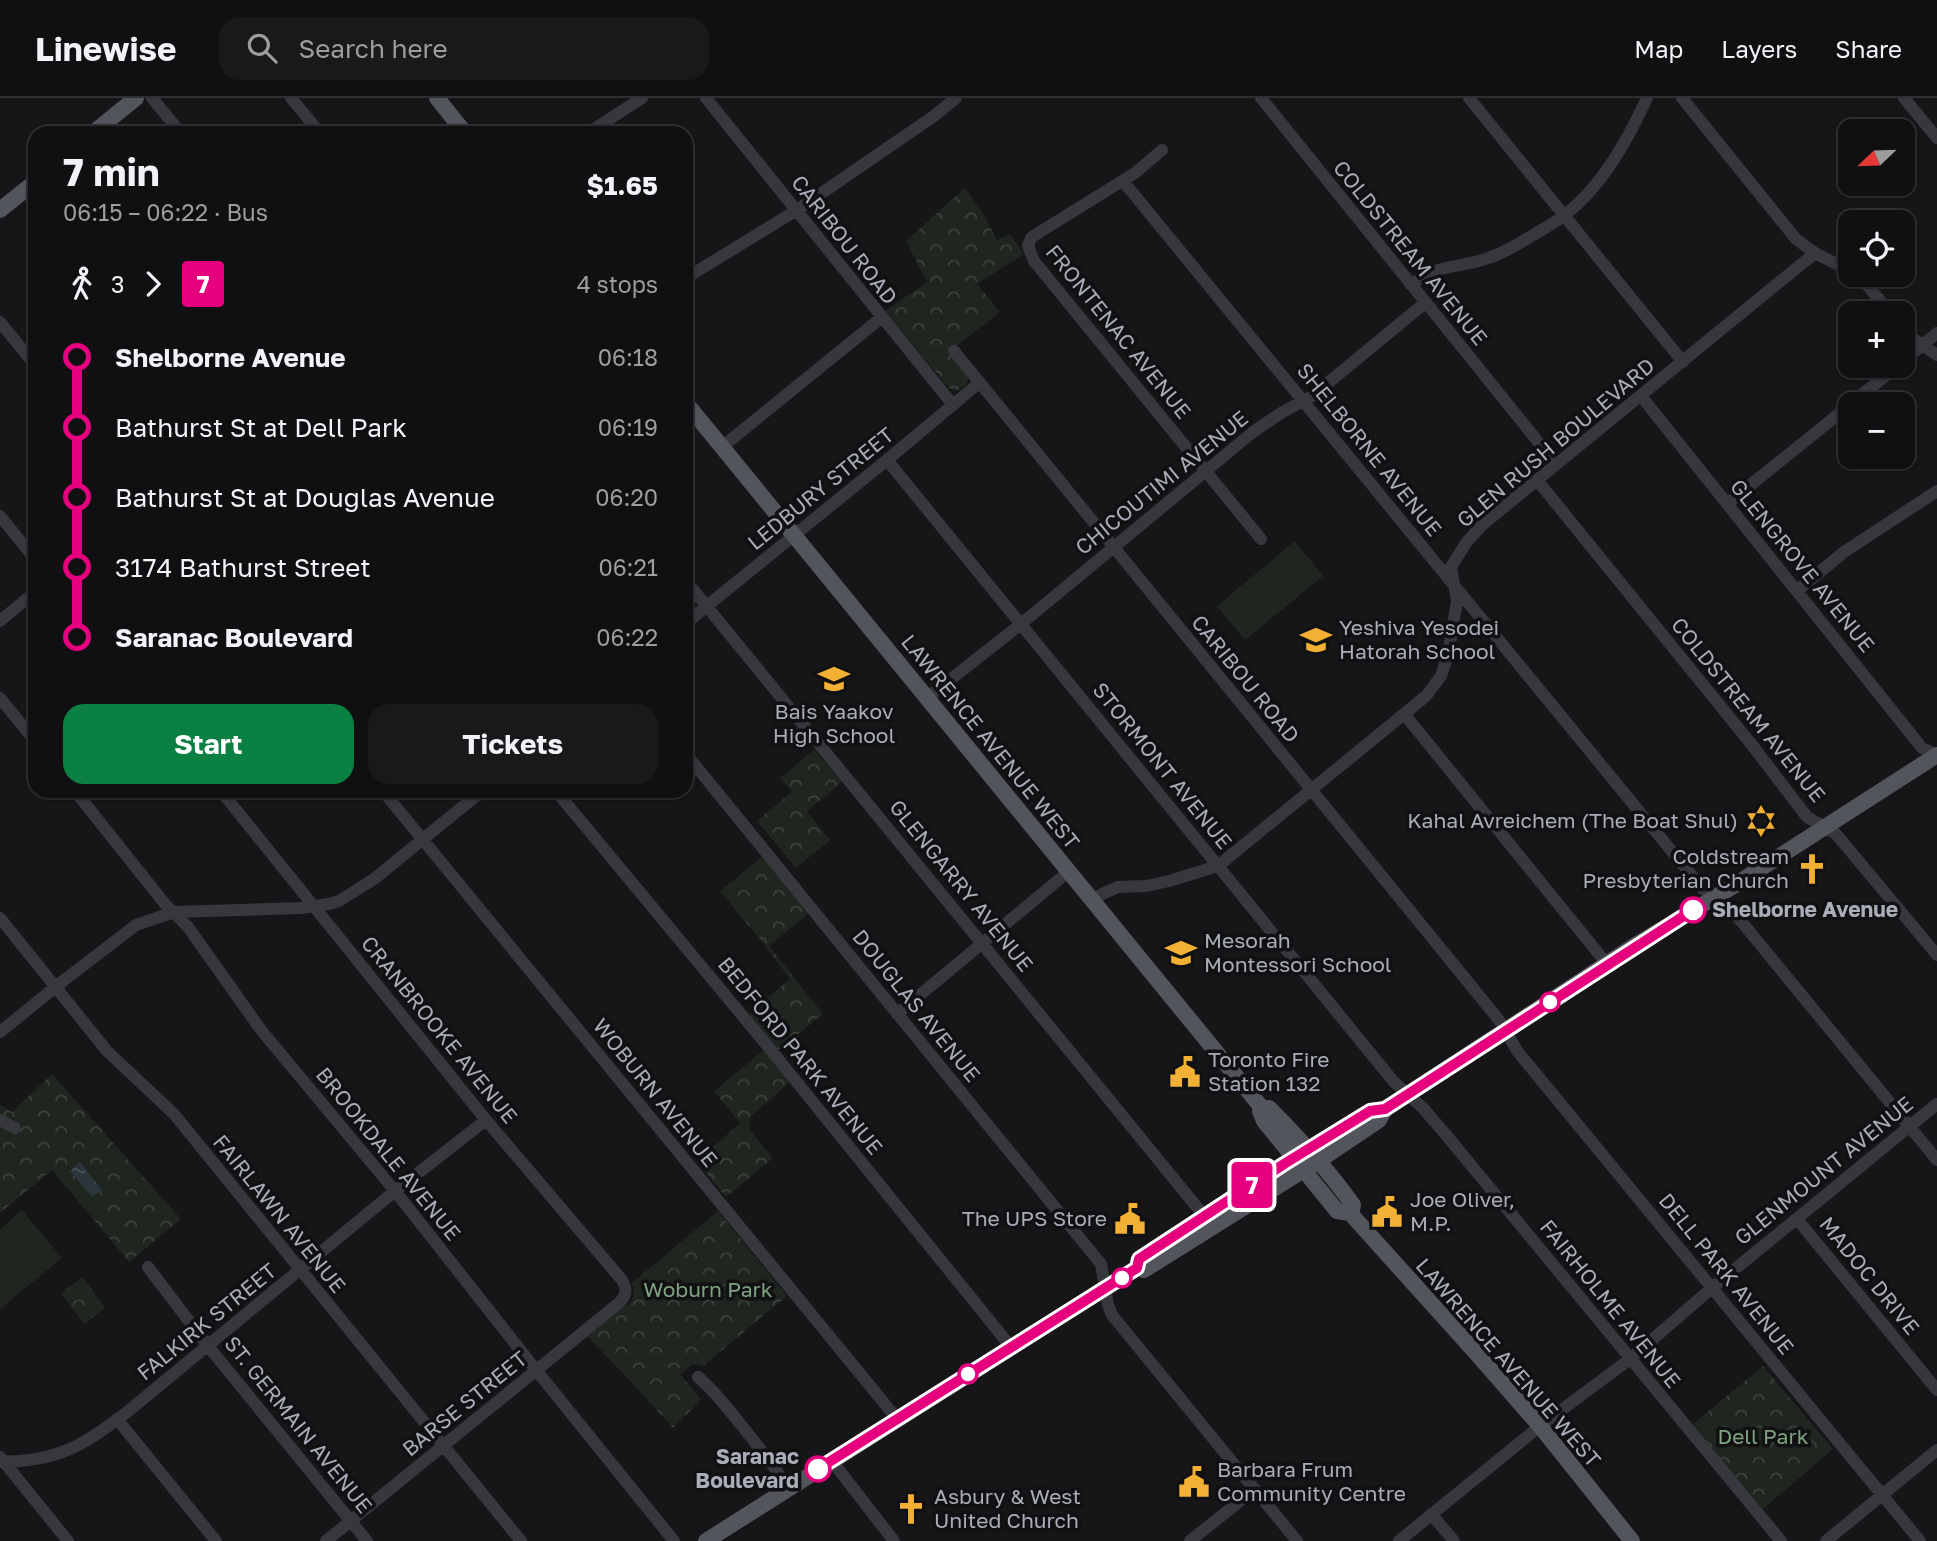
<!DOCTYPE html>
<html lang="en">
<head>
<meta charset="utf-8">
<style>
	:root { --surface:#101012; --page:#19191b; --text:#f1f3f6; --muted:#9c9d9f; --line:#303032; --accent:#0b8043 }
	body { margin:0; font-family:"Golos Text",sans-serif; background:var(--page); color:var(--text); height:100vh; display:flex; flex-direction:column; font-size:26px; white-space:nowrap }
	* { box-sizing:border-box; margin:0 }
	p { font-size:23px; color:var(--muted) }
	.icon { flex:none; width:38px; height:38px; fill:none; stroke:currentColor; stroke-width:2; stroke-linecap:round; stroke-linejoin:round }
	.map { position:relative; flex:1; overflow:hidden }
	.sheet { position:absolute; left:28px; top:28px; width:665px; height:672px; display:flex; flex-direction:column; background:var(--surface); border-radius:21px; box-shadow:0 2px 5px #0004,0 0 0 2px var(--line) }
	.sheet>* { flex:none }
	.badge { padding:0 14px; border-radius:5px; font-size:24px; line-height:46px }
	.needle { width:46px; rotate:247deg }
	.buttons { position:absolute; left:1838px; top:21px; display:grid; gap:14px }
	.buttons a { display:grid; place-items:center; width:77px; height:77px; border-radius:14px; background:var(--surface); box-shadow:0 2px 5px #0004,0 0 0 2px var(--line); font-size:35px }
	.map>.badge { position:absolute; translate:-50% -50%; box-shadow:0 0 0 4px #fff }
	.legs { display:flex; align-items:center; gap:10px; height:77px; padding:0 35px; font-size:23px }
	.legs p { margin-inline-start:auto }
	.head { display:flex; align-items:center; justify-content:space-between; height:119px; padding:0 35px }
	h1 { font-size:38px; font-weight:700; line-height:52px }
	.cta { display:flex; gap:14px; margin-top:auto; padding:14px 35px }
	.cta a { flex:1; height:80px; border-radius:21px; background:var(--accent); color:#fff; font-size:28px; font-weight:700; line-height:80px; text-align:center }
	.cta a+a { background:var(--page); color:var(--text) }
	ul { padding:0 35px; list-style:none }
	li { display:flex; align-items:center; gap:24px; height:70px; font-size:26px }
	li i { display:grid; place-items:center; width:10px; height:100%; margin:0 9px; background:currentColor }
	li i::after { content:''; width:18px; height:18px; margin:-9px; border:5px solid; border-radius:50%; background:var(--surface) }
	li p { margin-inline-start:auto }
	li:first-child i { background:linear-gradient(#0000 50%,currentColor 0) }
	li:last-child i { background:linear-gradient(currentColor 50%,#0000 0) }
	header { display:flex; align-items:center; gap:42px; box-sizing:border-box; height:98px; padding:0 35px; background:var(--surface); border-bottom:2px solid var(--line) }
	header strong { font-size:33px }
	nav { display:flex; gap:38px; margin-inline-start:auto; font-size:24px }
	.search { width:490px; height:63px; background:var(--page); display:flex; align-items:center; gap:18px; box-sizing:border-box; padding:0 24px; border-radius:21px; color:var(--muted); font-size:26px }
	.map>svg:first-child { display:block }
	.grass { fill:#1e261f }
	.park { fill:url(#park-crowns) }
	.water { fill:url(#water-ripples) }
	.lines { fill:none; stroke-linecap:round; stroke-linejoin:round }
	.minor { stroke:#37383d; stroke-width:12 }
	.major { stroke:#53555c; stroke-width:16 }
	.line-1-casing { stroke:#fff; stroke-width:16 }
	.line-1 { stroke:#e6007e; stroke-width:10 }
	.stop-1-dot { fill:#fff; stroke:#e6007e; stroke-width:3.5 }
	.labels { text-anchor:middle; stroke-width:7; stroke-linejoin:round; paint-order:stroke }
	.street-label { font-size:21px; fill:#a8adb8; stroke:#111113 }
	.poi-label { font-size:21px; fill:#a8adb8; stroke:#111113; text-anchor:start }
	.stop-label { font-size:21px; font-weight:bold; fill:#a8adb8; stroke:#111113; text-anchor:start }
	.park-label { font-size:21px; fill:#7fa381; stroke:#111113 }
</style>
</head>
<body>
<header>
<strong>Linewise</strong>
<div class="search"><svg class="icon" aria-label="search" viewBox="0 0 24 24"><circle cx="10" cy="10" r="6"/><path d="M15 15l6 6"/></svg>Search here</div>
<nav><a>Map</a><a>Layers</a><a>Share</a></nav>
</header>
<div class="map">
<svg width="1937" height="1443" viewBox="0 0 1937 1443">
	<defs>
		<pattern id="park-crowns" width="20" height="18" patternUnits="userSpaceOnUse" patternTransform="scale(1.75)"><rect width="20" height="18" fill="#1e261f"/><path d="M2 6a3 3 0 1 1 6 0M12 15a3 3 0 1 1 6 0" fill="none" stroke="#3c433d"/></pattern>
		<pattern id="water-ripples" width="26" height="14" patternUnits="userSpaceOnUse" patternTransform="scale(1.75)"><rect width="26" height="14" fill="#2c353c"/><path d="M2 4q2-2 4 0t4 0M15 11q2-2 4 0t4 0" fill="none" stroke="#485056"/></pattern>
	</defs>
	<rect width="100%" height="100%" fill="#161618"/>
	<path class="grass" d="M 1295,443 L 1323,478 L 1245,542 L 1217,508 Z
		M 22,1112 L 62,1160 L 0,1211 L 0,1131 Z"/>
	<path class="park" d="M 965,90 L 981,112 L 997,142 L 1010,136 L 1024,156 L 977,186 L 1000,214 L 949,254 L 968,280 L 966,287 L 956,293 L 949,290 L 885,213 L 927,184 L 906,143 Z
		M 814,652 L 842,684 L 807,713 L 830,742 L 796,770 L 757,723 L 792,694 L 780,680 Z
		M 762,759 L 809,815 L 769,848 L 823,916 L 778,952 L 748,916 L 790,881 L 766,849 L 720,793 Z
		M 764,952 L 790,984 L 752,1017 L 749,1031 L 773,1060 L 726,1099 L 697,1064 L 740,1025 L 714,993 Z
		M 52,976 L 181,1121 L 129,1164 L 52,1072 L 0,1115 L 0,1007 L 12,1014 Z
		M 718,1113 L 787,1198 L 703,1268 L 693,1266 L 680,1276 L 701,1302 L 673,1330 L 624,1276 L 587,1238 L 632,1203 L 634,1194 L 632,1185 Z
		M 83,1179 L 105,1210 L 84,1226 L 61,1195 Z
		M 1763,1268 L 1833,1351 L 1763,1411 L 1692,1327 Z"/>
	<path class="water" d="M 80,1064 L 102,1092 L 92,1099 L 70,1073 Z"/>
	<g class="lines">
		<path class="minor" d="M 152,0 L 181,35
			M 291,0 L 320,35
			M 706,0 L 953,307
			M 1261,0 L 1556,366
			M 1469,0 L 1683,264
			M 1682,0 L 1796,141 L 1815,155 L 1850,173
			M 1904,0 L 1937,40
			M 588,35 L 642,0
			M 1162,52 L 1135,75 L 1035,137 L 1031,140 L 1028,148 L 1034,163 L 1261,441
			M 1123,83 L 1688,773 L 1703,791 L 1727,806 L 1937,1062
			M 1856,177 L 1869,189 L 1890,215
			M 686,180 L 797,112 L 934,18 L 956,0
			M 1411,187 C 1439,164 1461,171 1491,159 C 1506,154 1520,145 1533,137 C 1543,131 1556,124 1565,117 C 1603,87 1627,43 1647,0
			M 0,224 L 35,267
			M 1902,230 L 1911,239 L 1937,257
			M 954,253 L 1499,922 L 1518,954 L 1920,1443
			M 1902,264 L 1937,235
			M 1641,298 L 1922,650 L 1937,657
			M 1850,306 L 1898,268
			M 722,349 L 881,220
			M 887,362 L 1394,984 L 1423,1010 L 1447,1038 L 1781,1443
			M 1537,382 L 1752,647 L 1807,719 L 1836,736 L 1937,857
			M 1728,405 L 1850,307
			M 0,418 L 35,461
			M 686,483 L 1205,1119
			M 1798,492 L 1844,454 L 1937,393
			M 0,523 L 35,494
			M 686,525 L 887,362 L 979,285
			M 0,600 L 35,643
			M 927,600 L 1021,526 L 1253,334 L 1281,315 L 1312,298 L 1425,205
			M 1405,617 L 1607,866
			M 686,656 L 1101,1166 L 1108,1207 L 1112,1217 L 1297,1443
			M 75,693 L 165,806 L 188,829 L 261,932 L 395,1093 L 536,1272 L 674,1443
			M 221,693 L 486,1022 L 622,1182 C 628,1192 626,1198 619,1205 L 326,1443
			M 383,693 L 898,1322
			M 556,693 L 770,951 L 1011,1249
			M 1092,803 L 1102,796 L 1118,789 L 1146,788 L 1169,783 L 1218,768 L 1426,598 L 1441,578 L 1448,557 L 1457,503 L 1451,469 L 1466,445 L 1482,427 L 1815,155
			M 0,820 L 107,953 L 174,1016 L 521,1443
			M 897,916 L 1068,774
			M 0,934 L 63,883 L 136,827 L 174,814 L 301,810 L 329,806 L 339,803 L 374,781 L 482,693
			M 0,1022 L 15,1030
			M 1797,1121 L 1937,1292
			M 148,1169 L 208,1248 L 367,1443
			M 698,1279 C 715,1293 728,1311 742,1328 C 758,1348 774,1368 788,1389
			M 117,1321 L 216,1443
			M 0,1359 L 68,1443
			M 832,1363 L 894,1443
			M 0,1364 C 58,1363 81,1349 126,1315 L 395,1093 L 486,1022
			M 1431,1416 L 1454,1443
			M 1190,1443 L 1255,1391
			M 1399,1443 L 1540,1328 L 1630,1261 L 1713,1189 L 1937,1006
			M 1826,1443 L 1937,1352"/>
		<path class="major" d="M 437,0 L 465,35
			M 93,35 L 136,0
			M 0,112 L 35,84
			M 686,305 L 1262,1010 L 1269,1010 C 1299,1040 1328,1072 1353,1107 L 1352,1112 L 1350,1115
			M 1262,1010 L 1260,1013 L 1264,1023 L 1337,1113 L 1350,1115 L 1476,1255 L 1540,1328 L 1632,1443
			M 1137,1170 L 1144,1172 L 1318,1063 L 1379,1022 L 1385,1011
			M 706,1443 L 1118,1182 L 1137,1170 L 1139,1161 L 1284,1066 L 1370,1013 L 1385,1011 L 1637,846 L 1727,792 L 1937,657"/>
	</g>
	<g class="lines">
		<defs>
			<path id="line-1" d="M 818,1371 L 1118,1182 L 1137,1170 L 1139,1161 L 1284,1066 L 1370,1013 L 1385,1011 L 1693,812"/>
		</defs>
		<use href="#line-1" class="line-1-casing"/>
		<use href="#line-1" class="line-1"/>
	</g>
	<defs>
		<symbol id="school-bare" viewBox="-9 -9 18 18"><path d="M0-5L7-2L0 1L-7-2ZM-4 1L0 2.5L4 1V4Q0 6-4 4Z" fill="#f2b134" stroke="#111113" stroke-width="2.5" paint-order="stroke"/></symbol>
		<symbol id="synagogue-bare" viewBox="-9 -9 18 18"><path d="M0-6.5L5.6 3.2H-5.6ZM0 6.5L5.6-3.2H-5.6Z" fill="#f2b134" stroke="#111113" stroke-width="2.5" paint-order="stroke"/></symbol>
		<symbol id="church-bare" viewBox="-9 -9 18 18"><path d="M-1.2-6h2.4v3.5h3.3v2.4h-3.3V6h-2.4V-.1h-3.3v-2.4h3.3Z" fill="#f2b134" stroke="#111113" stroke-width="2.5" paint-order="stroke"/></symbol>
		<symbol id="civic-bare" viewBox="-9 -9 18 18"><path d="M-.6-6.5H3V-4.5H.6V-3L4-1V1h2V6H-6V1h2V-1L-.6-3ZM-1.2 2.5V6h2.4V2.5Z" fill="#f2b134" stroke="#111113" stroke-width="2.5" paint-order="stroke"/></symbol>
	</defs>
	<g fill-rule="evenodd">
		<use href="#school-bare" x="1294" y="520" width="44" height="44"/>
		<use href="#school-bare" x="812" y="559" width="44" height="44"/>
		<use href="#synagogue-bare" x="1739" y="701" width="44" height="44"/>
		<use href="#church-bare" x="1790" y="749" width="44" height="44"/>
		<use href="#school-bare" x="1159" y="833" width="44" height="44"/>
		<use href="#civic-bare" x="1163" y="952" width="44" height="44"/>
		<use href="#civic-bare" x="1365" y="1092" width="44" height="44"/>
		<use href="#civic-bare" x="1108" y="1099" width="44" height="44"/>
		<use href="#civic-bare" x="1172" y="1362" width="44" height="44"/>
		<use href="#church-bare" x="889" y="1389" width="44" height="44"/>
	</g>
	<g class="stop-1-dot">
		<circle cx="1693" cy="812" r="12"/>
		<circle cx="1550" cy="904" r="9"/>
		<circle cx="1122" cy="1180" r="9"/>
		<circle cx="968" cy="1276" r="9"/>
		<circle cx="818" cy="1371" r="12"/>
	</g>
	<g class="labels">
		<g class="street-label">
			<text transform="translate(844 142) rotate(52)" y="7">CARIBOU ROAD</text>
			<text transform="translate(1410 155) rotate(51)" y="7">COLDSTREAM AVENUE</text>
			<text transform="translate(1118 234) rotate(51)" y="7">FRONTENAC AVENUE</text>
			<text transform="translate(1556 345) rotate(-40)" y="7">GLEN RUSH BOULEVARD</text>
			<text transform="translate(1369 352) rotate(51)" y="7">SHELBORNE AVENUE</text>
			<text transform="translate(1162 385) rotate(-39)" y="7">CHICOUTIMI AVENUE</text>
			<text transform="translate(821 391) rotate(-39)" y="7">LEDBURY STREET</text>
			<text transform="translate(1802 468) rotate(51)" y="7">GLENGROVE AVENUE</text>
			<text transform="translate(1245 581) rotate(51)" y="7">CARIBOU ROAD</text>
			<text transform="translate(1748 612) rotate(51)" y="7">COLDSTREAM AVENUE</text>
			<text transform="translate(990 644) rotate(51)" y="7">LAWRENCE AVENUE WEST</text>
			<text transform="translate(1162 668) rotate(51)" y="7">STORMONT AVENUE</text>
			<text transform="translate(961 788) rotate(51)" y="7">GLENGARRY AVENUE</text>
			<text transform="translate(916 908) rotate(51)" y="7">DOUGLAS AVENUE</text>
			<text transform="translate(439 932) rotate(51)" y="7">CRANBROOKE AVENUE</text>
			<text transform="translate(800 958) rotate(51)" y="7">BEDFORD PARK AVENUE</text>
			<text transform="translate(655 995) rotate(51)" y="7">WOBURN AVENUE</text>
			<text transform="translate(388 1056) rotate(51)" y="7">BROOKDALE AVENUE</text>
			<text transform="translate(1824 1073) rotate(-39)" y="7">GLENMOUNT AVENUE</text>
			<text transform="translate(279 1116) rotate(51)" y="7">FAIRLAWN AVENUE</text>
			<text transform="translate(1726 1176) rotate(51)" y="7">DELL PARK AVENUE</text>
			<text transform="translate(1869 1178) rotate(51)" y="7">MADOC DRIVE</text>
			<text transform="translate(1610 1206) rotate(51)" y="7">FAIRHOLME AVENUE</text>
			<text transform="translate(207 1224) rotate(-39)" y="7">FALKIRK STREET</text>
			<text transform="translate(1508 1265) rotate(49)" y="7">LAWRENCE AVENUE WEST</text>
			<text transform="translate(465 1306) rotate(-39)" y="7">BARSE STREET</text>
			<text transform="translate(298 1327) rotate(51)" y="7">ST. GERMAIN AVENUE</text>
		</g>
		<g class="poi-label">
			<text x="1339" y="537">Yeshiva Yesodei<tspan x="1339" dy="24">Hatorah School</tspan></text>
			<text x="834" y="621" text-anchor="middle">Bais Yaakov<tspan x="834" dy="24">High School</tspan></text>
			<text x="1738" y="730" text-anchor="end">Kahal Avreichem (The Boat Shul)</text>
			<text x="1789" y="766" text-anchor="end">Coldstream<tspan x="1789" dy="24">Presbyterian Church</tspan></text>
			<text x="1204" y="850">Mesorah<tspan x="1204" dy="24">Montessori School</tspan></text>
			<text x="1208" y="969">Toronto Fire<tspan x="1208" dy="24">Station 132</tspan></text>
			<text x="1410" y="1109">Joe Oliver,<tspan x="1410" dy="24">M.P.</tspan></text>
			<text x="1107" y="1128" text-anchor="end">The UPS Store</text>
			<text x="1217" y="1379">Barbara Frum<tspan x="1217" dy="24">Community Centre</tspan></text>
			<text x="934" y="1406">Asbury &amp; West<tspan x="934" dy="24">United Church</tspan></text>
		</g>
		<g class="stop-label">
			<text x="1712" y="819">Shelborne Avenue</text>
			<text x="799" y="1366" text-anchor="end">Saranac<tspan x="799" dy="24">Boulevard</tspan></text>
		</g>
		<g class="park-label">
			<text x="708" y="1199">Woburn Park</text>
			<text x="1763" y="1346">Dell Park</text>
		</g>
	</g>
</svg>
<div class="buttons">
<a><svg class="needle" viewBox="-14 -14 28 28"><path d="M0-13l5 13h-10z" fill="#e53935"/><path d="M0 13l5-13h-10z" fill="#9c9d9f"/></svg></a>
<a><svg class="icon" aria-label="locate" viewBox="0 0 24 24"><circle cx="12" cy="12" r="6"/><path d="M12 2v4M12 18v4M2 12h4M18 12h4"/></svg></a>
<a>+</a>
<a>−</a>
</div>
<b class="badge" style="left:1252px;top:1087px;background:#e6007e;color:#fff">7</b>
<section class="sheet">
<div class="head"><div><h1>7 min</h1><p>06:15 – 06:22 · Bus</p></div><b>$1.65</b></div>
<div class="legs"><svg class="icon" aria-label="walk" viewBox="0 0 24 24"><circle cx="13" cy="4" r="2"/><path d="M13 8l-2 6 4 7M11 14l-3 7M7 12l3-4h3l4 4"/></svg>3<svg class="icon" aria-label="forward" viewBox="0 0 24 24"><path d="M9 5l7 7-7 7"/></svg><b class="badge" style="background:#e6007e;color:#fff">7</b><p>4 stops</p></div>
<ul>
<li><i style="color:#e6007e"></i><b>Shelborne Avenue</b><p>06:18</p></li>
<li><i style="color:#e6007e"></i><span>Bathurst St at Dell Park</span><p>06:19</p></li>
<li><i style="color:#e6007e"></i><span>Bathurst St at Douglas Avenue</span><p>06:20</p></li>
<li><i style="color:#e6007e"></i><span>3174 Bathurst Street</span><p>06:21</p></li>
<li><i style="color:#e6007e"></i><b>Saranac Boulevard</b><p>06:22</p></li>
</ul>
<div class="cta"><a>Start</a><a>Tickets</a></div>
</section>
</div>
</body>
</html>
